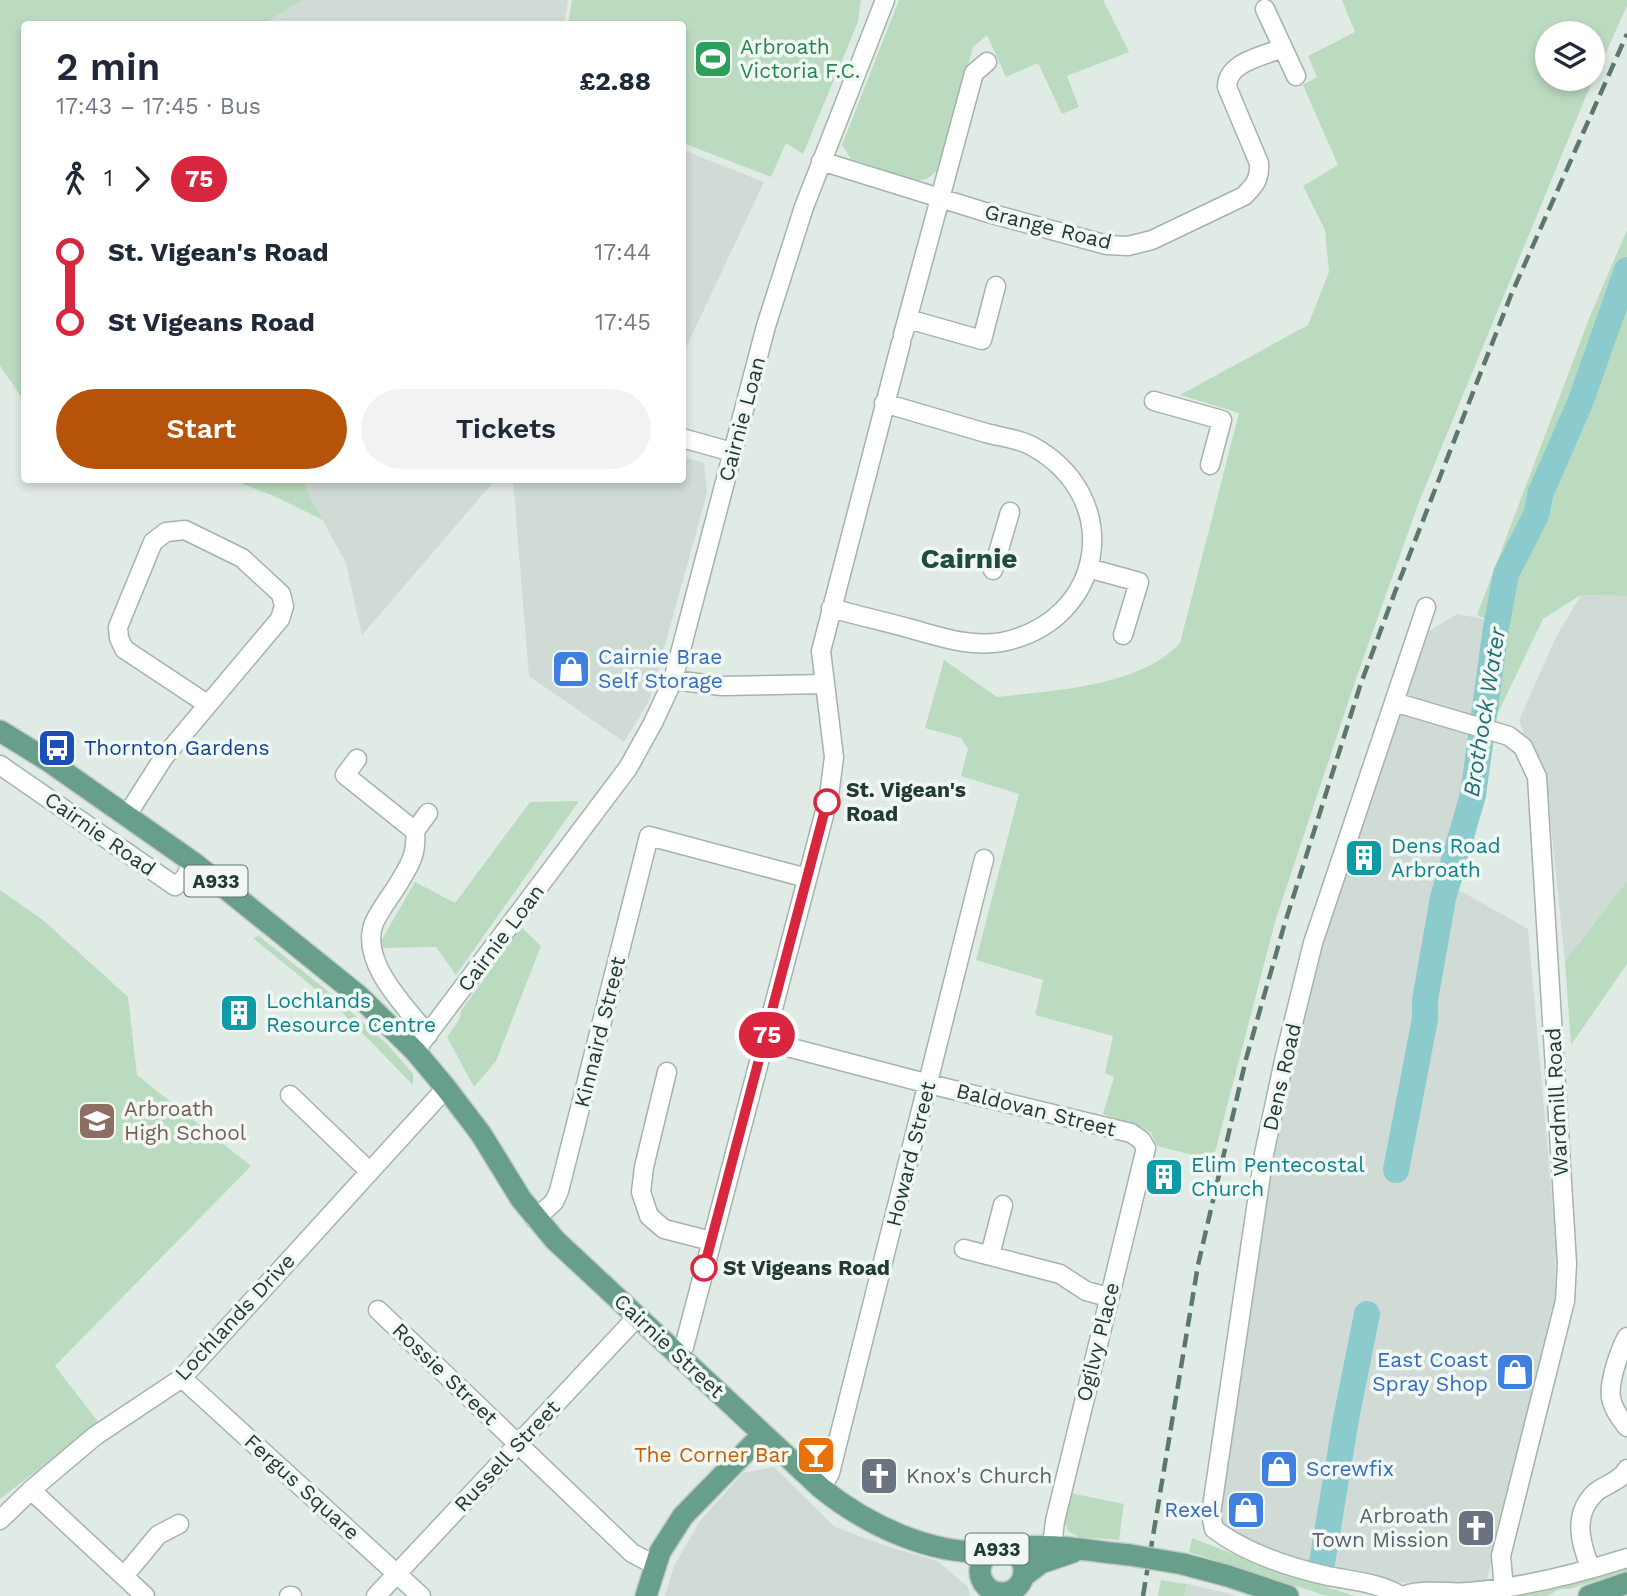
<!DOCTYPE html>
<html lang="en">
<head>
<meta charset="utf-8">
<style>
	:root { --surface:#fff; --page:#f2f2f3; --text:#1f2937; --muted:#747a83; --accent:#b45309 }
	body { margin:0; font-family:"Work Sans",sans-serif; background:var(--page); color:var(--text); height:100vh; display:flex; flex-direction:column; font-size:26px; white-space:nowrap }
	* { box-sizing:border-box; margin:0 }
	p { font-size:23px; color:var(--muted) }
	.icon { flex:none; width:38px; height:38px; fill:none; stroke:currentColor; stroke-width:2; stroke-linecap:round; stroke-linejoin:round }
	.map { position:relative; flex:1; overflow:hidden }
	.details { position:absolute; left:21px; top:21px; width:665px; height:462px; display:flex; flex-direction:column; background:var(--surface); border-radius:7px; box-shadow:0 4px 10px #0003 }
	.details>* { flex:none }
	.badge { padding:0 14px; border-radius:23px; font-size:24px; line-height:46px }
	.controls { position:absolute; left:1535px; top:21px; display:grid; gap:14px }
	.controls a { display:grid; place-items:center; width:70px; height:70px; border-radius:50%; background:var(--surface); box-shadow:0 4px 10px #0003; font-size:35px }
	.map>.badge { position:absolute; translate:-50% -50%; box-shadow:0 0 0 4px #fff }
	.legs { display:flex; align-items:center; gap:10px; height:77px; padding:0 35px; font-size:23px }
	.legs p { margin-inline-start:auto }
	.summary { display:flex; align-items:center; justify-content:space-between; height:119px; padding:0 35px }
	h1 { font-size:38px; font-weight:600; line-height:52px }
	.action { display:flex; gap:14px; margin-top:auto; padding:14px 35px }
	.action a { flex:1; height:80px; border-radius:42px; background:var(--accent); color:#fff; font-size:28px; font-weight:600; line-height:80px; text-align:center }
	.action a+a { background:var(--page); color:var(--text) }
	ul { padding:0 35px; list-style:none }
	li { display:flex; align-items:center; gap:24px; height:70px; font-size:26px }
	li i { display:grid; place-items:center; width:10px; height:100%; margin:0 9px; background:currentColor }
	li i::after { content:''; width:18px; height:18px; margin:-9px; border:5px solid; border-radius:50%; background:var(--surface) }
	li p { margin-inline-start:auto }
	li:first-child i { background:linear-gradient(#0000 50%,currentColor 0) }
	li:last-child i { background:linear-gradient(currentColor 50%,#0000 0) }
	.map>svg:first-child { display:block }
	.built { fill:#cfdbd4 }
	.green { fill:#bbdbc0; fill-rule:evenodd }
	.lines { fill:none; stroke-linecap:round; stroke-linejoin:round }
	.river { stroke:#8bcbce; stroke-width:26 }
	.minor-casing { stroke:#a4b3ac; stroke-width:21 }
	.major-casing { stroke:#c1c8c6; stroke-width:24 }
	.minor { stroke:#fff; stroke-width:18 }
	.major { stroke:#679f8b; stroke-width:21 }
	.rail { stroke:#5c776d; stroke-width:4.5; stroke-dasharray:14 7; stroke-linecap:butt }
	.major-bridge-casing { stroke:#c1c8c6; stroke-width:24; stroke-linecap:butt }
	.major-bridge { stroke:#679f8b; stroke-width:21 }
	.line-1-casing { stroke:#fff; stroke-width:16 }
	.line-1 { stroke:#d7263d; stroke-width:10 }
	.stop-1-dot { fill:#fff; stroke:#d7263d; stroke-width:3.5 }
	.labels { text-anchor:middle; stroke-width:7; stroke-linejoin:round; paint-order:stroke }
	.shield { fill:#f1f8f4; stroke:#60746c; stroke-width:2 }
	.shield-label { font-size:19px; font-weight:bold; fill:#223b32 }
	.leisure-label { font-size:21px; fill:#27864d; stroke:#f1f8f4; text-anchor:start }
	.street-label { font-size:21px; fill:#223b32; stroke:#f1f8f4 }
	.shop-label { font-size:21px; fill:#366cbe; stroke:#f1f8f4; text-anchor:start }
	.transit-label { font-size:21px; fill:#164399; stroke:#f1f8f4; text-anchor:start }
	.stop-label { font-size:21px; font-weight:bold; fill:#223b32; stroke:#f1f8f4; text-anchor:start }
	.culture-label { font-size:21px; fill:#0d838f; stroke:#f1f8f4; text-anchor:start }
	.education-label { font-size:21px; fill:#785e54; stroke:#f1f8f4; text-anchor:start }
	.food-label { font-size:21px; fill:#c56008; stroke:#f1f8f4; text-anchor:end }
	.worship-label { font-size:21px; fill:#5b616d; stroke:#f1f8f4; text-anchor:start }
	.water-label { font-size:23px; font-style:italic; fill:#1f6f74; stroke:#f1f8f4 }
	.district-label { font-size:28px; font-weight:bold; fill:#1f4c3c; stroke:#f1f8f4 }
</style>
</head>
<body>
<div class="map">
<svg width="1627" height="1596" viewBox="0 0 1627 1596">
	<rect width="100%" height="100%" fill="#e1ebe5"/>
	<path class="built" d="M 302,0 L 568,0 L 564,24 L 263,24 Z
		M 683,150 L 764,182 L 683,354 Z
		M 683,457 L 704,463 L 707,493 L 650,699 L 624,742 L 529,676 L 513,480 L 682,480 Z
		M 304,480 L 495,480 L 362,635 L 346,563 L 309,495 Z
		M 1581,595 L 1627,596 L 1627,881 L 1565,961 L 1548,797 L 1519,720 L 1556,637 Z
		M 1457,614 L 1488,620 L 1473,710 L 1461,805 L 1442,866 L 1441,880 L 1528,929 L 1556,1244 L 1555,1298 L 1486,1583 L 1382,1582 L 1266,1554 L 1220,1529 L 1214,1514 L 1248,1321 L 1275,1141 L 1311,985 L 1361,823 L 1398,723 L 1426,633 Z
		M 774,1467 L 835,1527 L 883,1545 L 937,1561 L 968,1587 L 970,1596 L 665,1596 L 674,1566 L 700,1521 L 743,1473 Z
		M 1187,1584 L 1228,1593 L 1236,1596 L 1184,1596 Z"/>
	<path class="green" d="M 0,0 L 302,0 L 263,24 L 24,24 L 24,401 L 0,366 Z
		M 572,0 L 861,0 L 858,22 L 803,154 L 786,143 L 771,177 L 683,143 L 682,24 L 568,24 Z
		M 899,0 L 1103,0 L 1129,52 L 1067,76 L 1079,107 L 1062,114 L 1038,63 L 1006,77 L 987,35 L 973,47 L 940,167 C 932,176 927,181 915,180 L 851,159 L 842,145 Z
		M 1342,0 L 1627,0 L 1627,6 L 1586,96 L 1419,502 L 1357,676 L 1275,922 L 1213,1160 L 1157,1146 L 1151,1132 L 1103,1114 L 1114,1077 L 1105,1073 L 1113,1036 L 1035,1015 L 1043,980 L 976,960 L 1019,794 L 961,776 L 968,749 L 961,738 L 925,728 L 944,660 L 997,697 C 1055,690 1139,687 1180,643 L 1239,413 L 1180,395 L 1308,325 L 1329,272 L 1325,230 L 1303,186 L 1338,165 L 1303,85 L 1317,77 L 1308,56 L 1355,32 ZM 1547,33 L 1592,33 L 1592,79 L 1547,79 Z
		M 1627,230 L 1627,596 L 1581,595 L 1543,619 L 1497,715 L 1473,710 L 1488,620 L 1477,615 L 1590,316 Z
		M 233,480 L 304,480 L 309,495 L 323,520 L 274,496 Z
		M 579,801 L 456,975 L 436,947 L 377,948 L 415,882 L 455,903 L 530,802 Z
		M 1627,881 L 1627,964 L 1571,1045 L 1565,961 Z
		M 0,890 L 43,920 L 128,997 L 137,1075 L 251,1166 L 55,1366 L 99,1423 L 0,1499 Z
		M 521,927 L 541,946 L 496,1061 L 474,1087 L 447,1037 L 459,1020 L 461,1011 Z
		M 259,936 L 330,993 L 388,1045 L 413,1074 L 413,1085 L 336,1006 L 253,938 Z
		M 1070,1493 L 1124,1504 L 1119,1540 L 1079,1537 L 1068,1531 L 1064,1520 Z
		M 1192,1538 L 1283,1573 L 1355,1596 L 1327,1596 L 1189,1552 Z
		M 1627,1564 L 1627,1571 L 1569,1589 L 1560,1589 L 1547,1596 L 1515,1596 Z
		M 1161,1580 L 1187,1584 L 1184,1596 L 1158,1596 Z"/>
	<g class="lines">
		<path class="river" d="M 1396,1170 L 1425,1019 L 1425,1000 L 1443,898 L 1473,795 L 1496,628 L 1506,574 L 1536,515 L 1541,492 L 1580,403 L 1627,270
			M 1322,1563 L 1346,1419 L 1367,1314"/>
		<defs>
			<path id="minor" d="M 1265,9 L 1296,76
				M 821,161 L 985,212 L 1107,245 L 1128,246 L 1152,240 L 1244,196 C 1255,185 1260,179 1259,163 L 1227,87 C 1227,62 1263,56 1283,48
				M 908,319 L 982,340 L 996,286
				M 903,335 L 974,73 L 987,62
				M 1154,401 L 1222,420 L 1210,465
				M 682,438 L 732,452
				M 1088,568 L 1139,582 L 1123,635
				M 993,570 L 1010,512
				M 831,608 C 856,615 882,621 908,628 C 938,636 970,648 1002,642 C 1105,621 1126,498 1032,446 C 1019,439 1001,437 986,433 C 952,423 918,413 884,403
				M 673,680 L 722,686 L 824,684
				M 1394,702 L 1509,736 L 1523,747 L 1537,777 L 1567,1263 L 1565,1301 L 1501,1556 L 1504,1589
				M 357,759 L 345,775 L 415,831 C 417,853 411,863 400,881 C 392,895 380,909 374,923 C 359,962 406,1007 428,1035
				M 0,765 L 175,886 L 183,880 L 194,863
				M 127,815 L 164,757 L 280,619 L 284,606 L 281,594 L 242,558 L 185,530 L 166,532 L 153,542 L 118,627 L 119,638 L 124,649 L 207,704
				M 415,831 L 428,813
				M 765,1041 L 929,1084 L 1131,1133 L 1141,1140 L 1146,1148 L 1055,1521 L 1052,1546
				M 415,1051 L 628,768 L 653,723 L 673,680 L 766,326 L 804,207 L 885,0
				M 667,1072 L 644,1167 L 641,1192 L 649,1216 L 664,1229 L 711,1241
				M 290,1095 L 369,1171
				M 535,1219 L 554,1202 L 559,1191 L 649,836 L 807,878
				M 964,1249 L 1060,1274 L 1086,1291 L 1108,1297
				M 990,1255 L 1003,1205
				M 378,1310 L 632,1553 L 655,1565
				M 1627,1337 C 1622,1345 1619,1355 1616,1364 C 1607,1393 1608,1404 1627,1427
				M 679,1355 L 684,1347 L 829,796 L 834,757 L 821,651 L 901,343
				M 182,1378 L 421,1596
				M 821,1488 L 830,1473 L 984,859
				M 31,1490 L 145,1596
				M 0,1520 L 31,1490 L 95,1436 L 182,1378 L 446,1088
				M 1591,1569 C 1580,1543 1572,1514 1596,1492 C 1606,1484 1621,1481 1627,1469
				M 124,1576 L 158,1535 L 179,1524
				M 988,1589 L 990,1596
				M 289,1596 L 292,1596
				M 376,1596 L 637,1317
				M 1010,1596 L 1013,1590
				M 1401,1596 C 1380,1583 1353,1581 1328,1576 C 1288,1567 1247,1554 1214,1529 L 1211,1514 L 1264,1154 L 1285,1056 L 1313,943 L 1426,607
				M 1404,1596 C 1417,1588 1451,1594 1468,1592 C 1522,1588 1576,1574 1627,1558"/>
			<path id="major" d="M 0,731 L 47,760 L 194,863 L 359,996 L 415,1051 L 446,1088 L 481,1134 L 521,1199 L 555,1240 L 821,1488 C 867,1525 930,1555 990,1552
				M980 1571a22 22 0 1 1 44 0a22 22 0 1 1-44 0Z
				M 1007,1549 C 1048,1542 1089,1551 1130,1555
				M 1183,1564 L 1228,1576 L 1288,1596
				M 1024,1576 L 1041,1563 L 1073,1552
				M 646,1596 L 660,1552 L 683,1516 L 763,1434
				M 1589,1596 L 1627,1583"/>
		</defs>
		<use href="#minor" class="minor-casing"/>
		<use href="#major" class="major-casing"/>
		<use href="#minor" class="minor"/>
		<use href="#major" class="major"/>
		<path class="rail" d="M 1143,1596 L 1198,1265 L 1246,1059 L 1284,926 L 1360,686 L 1395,592 L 1511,295 L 1627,34"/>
		<defs>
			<path id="major-bridge" d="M 1130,1555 L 1183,1564"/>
		</defs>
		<use href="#major-bridge" class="major-bridge-casing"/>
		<use href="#major-bridge" class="major-bridge"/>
	</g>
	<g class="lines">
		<defs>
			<path id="line-1" d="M 704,1268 L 827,802"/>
		</defs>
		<use href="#line-1" class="line-1-casing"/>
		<use href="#line-1" class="line-1"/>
	</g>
	<defs>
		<symbol id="stadium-square" viewBox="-11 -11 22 22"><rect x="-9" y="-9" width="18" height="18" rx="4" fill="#2e9e5b" stroke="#f1f8f4"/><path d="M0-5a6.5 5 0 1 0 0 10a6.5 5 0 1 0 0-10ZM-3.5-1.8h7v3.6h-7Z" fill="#fff"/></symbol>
		<symbol id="shop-square" viewBox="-11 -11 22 22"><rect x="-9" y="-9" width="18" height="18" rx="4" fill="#3f7fe0" stroke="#f1f8f4"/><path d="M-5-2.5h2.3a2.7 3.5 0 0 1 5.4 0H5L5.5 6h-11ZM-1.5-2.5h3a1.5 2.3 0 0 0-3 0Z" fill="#fff"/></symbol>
		<symbol id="bus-square" viewBox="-11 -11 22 22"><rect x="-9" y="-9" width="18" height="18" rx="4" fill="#1a4fb4" stroke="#f1f8f4"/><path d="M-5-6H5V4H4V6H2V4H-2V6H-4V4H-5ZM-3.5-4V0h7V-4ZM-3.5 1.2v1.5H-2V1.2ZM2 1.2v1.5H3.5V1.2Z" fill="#fff"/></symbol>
		<symbol id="building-square" viewBox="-11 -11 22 22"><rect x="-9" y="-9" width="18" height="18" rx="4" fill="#0f9aa8" stroke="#f1f8f4"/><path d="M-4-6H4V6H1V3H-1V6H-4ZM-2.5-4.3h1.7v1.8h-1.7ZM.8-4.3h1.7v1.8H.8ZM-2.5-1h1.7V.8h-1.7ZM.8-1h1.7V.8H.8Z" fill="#fff"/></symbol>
		<symbol id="school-square" viewBox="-11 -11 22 22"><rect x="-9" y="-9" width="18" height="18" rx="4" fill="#8d6e63" stroke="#f1f8f4"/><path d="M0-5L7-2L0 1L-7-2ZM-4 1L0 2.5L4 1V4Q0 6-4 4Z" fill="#fff"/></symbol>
		<symbol id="bar-square" viewBox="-11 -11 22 22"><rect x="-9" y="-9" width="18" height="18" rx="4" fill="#e8710a" stroke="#f1f8f4"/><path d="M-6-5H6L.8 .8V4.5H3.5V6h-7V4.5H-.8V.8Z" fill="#fff"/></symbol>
		<symbol id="church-square" viewBox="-11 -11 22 22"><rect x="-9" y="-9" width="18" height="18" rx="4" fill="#6b7280" stroke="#f1f8f4"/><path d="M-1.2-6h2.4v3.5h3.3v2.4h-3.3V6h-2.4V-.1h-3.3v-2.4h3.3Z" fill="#fff"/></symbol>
	</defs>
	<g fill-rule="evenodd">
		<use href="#stadium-square" x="691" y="37" width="44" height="44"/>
		<use href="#shop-square" x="549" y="647" width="44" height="44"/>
		<use href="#bus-square" x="35" y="726" width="44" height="44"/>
		<use href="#building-square" x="1342" y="836" width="44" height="44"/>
		<use href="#building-square" x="217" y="991" width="44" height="44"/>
		<use href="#school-square" x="75" y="1099" width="44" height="44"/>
		<use href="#building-square" x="1142" y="1155" width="44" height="44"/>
		<use href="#shop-square" x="1493" y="1350" width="44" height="44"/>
		<use href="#bar-square" x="794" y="1433" width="44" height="44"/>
		<use href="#shop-square" x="1257" y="1447" width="44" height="44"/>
		<use href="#church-square" x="857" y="1454" width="44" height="44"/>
		<use href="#shop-square" x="1224" y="1488" width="44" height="44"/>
		<use href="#church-square" x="1454" y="1506" width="44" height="44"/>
	</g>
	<g class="stop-1-dot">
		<circle cx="827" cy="802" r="12"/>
		<circle cx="704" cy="1268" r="12"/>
	</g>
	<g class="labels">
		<g class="shield">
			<rect x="184.5" y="865.5" width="63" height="31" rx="5"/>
			<rect x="965.5" y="1533.5" width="63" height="31" rx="5"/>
		</g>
		<g class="shield-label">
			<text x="216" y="888">A933</text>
			<text x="997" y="1556">A933</text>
		</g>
		<g class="leisure-label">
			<text x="740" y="54">Arbroath<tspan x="740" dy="24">Victoria F.C.</tspan></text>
		</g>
		<g class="street-label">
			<text transform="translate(1048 227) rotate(14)" y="7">Grange Road</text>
			<text transform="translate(742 419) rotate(-75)" y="7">Cairnie Loan</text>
			<text transform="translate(100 834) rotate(35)" y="7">Cairnie Road</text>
			<text transform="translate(501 938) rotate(-53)" y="7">Cairnie Loan</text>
			<text transform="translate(600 1032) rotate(-76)" y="7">Kinnaird Street</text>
			<text transform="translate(1282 1077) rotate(-77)" y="7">Dens Road</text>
			<text transform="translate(1557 1102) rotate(-93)" y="7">Wardmill Road</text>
			<text transform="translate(1036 1110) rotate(14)" y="7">Baldovan Street</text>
			<text transform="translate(911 1154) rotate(-76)" y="7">Howard Street</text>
			<text transform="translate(235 1317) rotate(-47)" y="7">Lochlands Drive</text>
			<text transform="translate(1098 1342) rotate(-76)" y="7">Ogilvy Place</text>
			<text transform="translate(669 1346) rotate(43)" y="7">Cairnie Street</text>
			<text transform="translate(445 1374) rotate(44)" y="7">Rossie Street</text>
			<text transform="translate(507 1456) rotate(-47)" y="7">Russell Street</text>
			<text transform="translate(302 1487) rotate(42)" y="7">Fergus Square</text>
		</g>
		<g class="shop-label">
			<text x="598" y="664">Cairnie Brae<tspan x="598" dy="24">Self Storage</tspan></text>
			<text x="1488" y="1367" text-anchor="end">East Coast<tspan x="1488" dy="24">Spray Shop</tspan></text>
			<text x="1306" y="1476">Screwfix</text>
			<text x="1219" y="1517" text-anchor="end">Rexel</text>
		</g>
		<g class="transit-label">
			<text x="84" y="755">Thornton Gardens</text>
		</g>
		<g class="stop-label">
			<text x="846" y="797">St. Vigean's<tspan x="846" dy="24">Road</tspan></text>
			<text x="723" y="1275">St Vigeans Road</text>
		</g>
		<g class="culture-label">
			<text x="1391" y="853">Dens Road<tspan x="1391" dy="24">Arbroath</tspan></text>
			<text x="266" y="1008">Lochlands<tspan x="266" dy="24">Resource Centre</tspan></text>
			<text x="1191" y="1172">Elim Pentecostal<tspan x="1191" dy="24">Church</tspan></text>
		</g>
		<g class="education-label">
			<text x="124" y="1116">Arbroath<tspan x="124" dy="24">High School</tspan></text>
		</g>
		<g class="food-label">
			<text x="789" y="1462">The Corner Bar</text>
		</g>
		<g class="worship-label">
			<text x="906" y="1483">Knox's Church</text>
			<text x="1449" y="1523" text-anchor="end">Arbroath<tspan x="1449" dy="24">Town Mission</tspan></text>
		</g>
		<g class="water-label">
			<text transform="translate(1484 712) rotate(-81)" y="8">Brothock Water</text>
		</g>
		<g class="district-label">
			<text x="969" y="568">Cairnie</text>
		</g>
	</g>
</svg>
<div class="controls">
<a><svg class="icon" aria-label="layers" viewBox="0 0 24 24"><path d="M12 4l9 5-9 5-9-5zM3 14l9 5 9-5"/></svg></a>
</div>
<b class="badge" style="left:767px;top:1035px;background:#d7263d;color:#fff">75</b>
<section class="details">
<div class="summary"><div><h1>2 min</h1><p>17:43 – 17:45 · Bus</p></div><b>£2.88</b></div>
<div class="legs"><svg class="icon" aria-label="walk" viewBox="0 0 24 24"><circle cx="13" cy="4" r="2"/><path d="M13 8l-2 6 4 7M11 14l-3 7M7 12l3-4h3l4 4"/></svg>1<svg class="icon" aria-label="forward" viewBox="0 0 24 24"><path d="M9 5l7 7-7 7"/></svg><b class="badge" style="background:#d7263d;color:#fff">75</b></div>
<ul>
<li><i style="color:#d7263d"></i><b>St. Vigean's Road</b><p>17:44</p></li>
<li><i style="color:#d7263d"></i><b>St Vigeans Road</b><p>17:45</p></li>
</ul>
<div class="action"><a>Start</a><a>Tickets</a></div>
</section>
</div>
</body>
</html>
